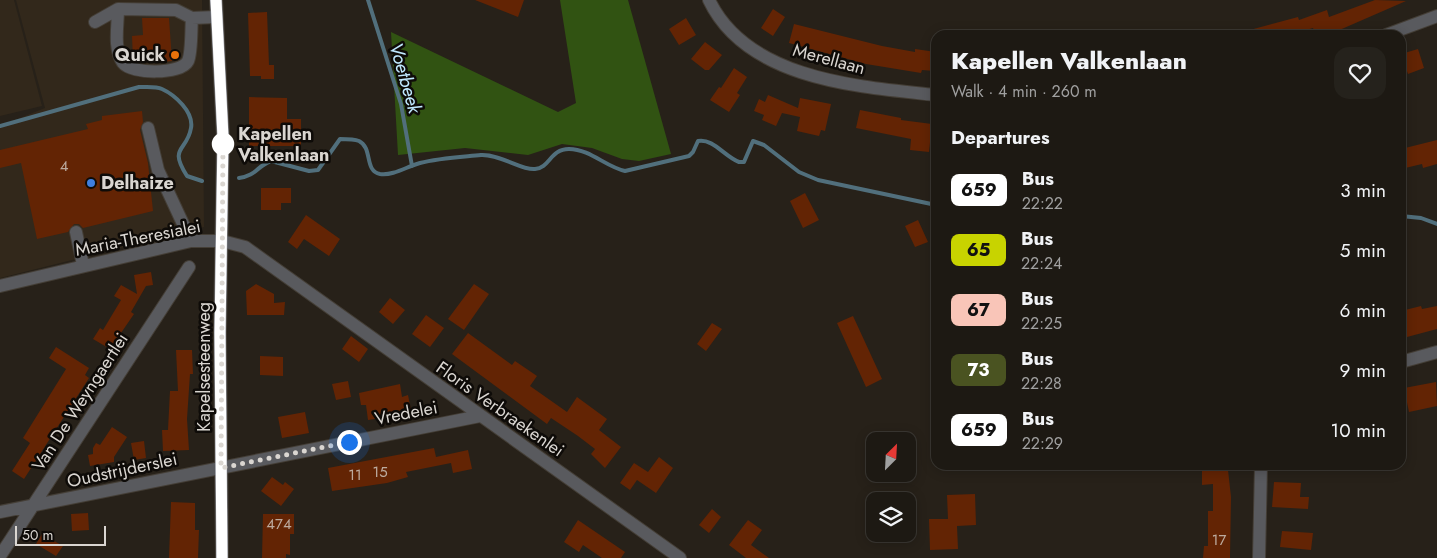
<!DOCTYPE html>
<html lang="en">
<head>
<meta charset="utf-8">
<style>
	:root { --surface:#1d1913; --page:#25221c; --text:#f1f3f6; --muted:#a0a0a0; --line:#3b3833 }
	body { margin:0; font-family:Jost,sans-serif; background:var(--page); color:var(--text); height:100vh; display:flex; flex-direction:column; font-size:19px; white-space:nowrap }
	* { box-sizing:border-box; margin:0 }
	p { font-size:16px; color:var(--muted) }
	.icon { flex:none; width:28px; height:28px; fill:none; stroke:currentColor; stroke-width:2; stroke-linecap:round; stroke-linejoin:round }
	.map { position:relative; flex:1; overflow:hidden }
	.drawer { position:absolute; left:931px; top:30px; width:475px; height:440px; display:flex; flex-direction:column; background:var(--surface); border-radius:15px; box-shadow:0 2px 12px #0003,0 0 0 1px var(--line) }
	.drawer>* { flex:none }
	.badge { padding:0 10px; border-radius:8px; font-size:18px; line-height:32px }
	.needle { width:32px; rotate:24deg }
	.buttons { position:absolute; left:866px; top:432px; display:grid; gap:10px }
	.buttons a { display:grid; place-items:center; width:50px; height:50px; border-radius:10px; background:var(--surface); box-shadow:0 2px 12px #0003,0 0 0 1px var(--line); font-size:25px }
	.scale { position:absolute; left:15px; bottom:12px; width:91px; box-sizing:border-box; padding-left:5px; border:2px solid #dad6d1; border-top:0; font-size:14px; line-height:18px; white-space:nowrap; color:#dad6d1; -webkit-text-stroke:4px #0e0b08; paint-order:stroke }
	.you { position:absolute; width:25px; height:25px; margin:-12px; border:4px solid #fff; border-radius:50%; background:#1a73e8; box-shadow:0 0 0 8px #1a73e833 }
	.map>.badge { position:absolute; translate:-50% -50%; box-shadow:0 0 0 2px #fff }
	h2 { padding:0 20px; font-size:19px; line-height:45px }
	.round { display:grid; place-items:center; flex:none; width:52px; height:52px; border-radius:15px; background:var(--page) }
	.head { display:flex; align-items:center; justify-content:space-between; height:85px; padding:0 20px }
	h1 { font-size:24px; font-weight:800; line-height:38px }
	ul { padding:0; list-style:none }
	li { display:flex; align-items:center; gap:15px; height:60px; padding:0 20px }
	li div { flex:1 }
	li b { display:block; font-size:19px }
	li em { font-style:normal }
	li .badge { min-width:55px; font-weight:700; text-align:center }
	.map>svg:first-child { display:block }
	.built { fill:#32281b }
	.forest { fill:#315312 }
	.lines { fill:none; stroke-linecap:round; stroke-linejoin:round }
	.stream { stroke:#516f7c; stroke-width:4 }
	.building { fill:#632404 }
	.minor-casing { stroke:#443e36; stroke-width:14 }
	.major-casing { stroke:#443e36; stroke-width:14 }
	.minor { stroke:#595a5e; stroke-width:12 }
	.major { stroke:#8f929b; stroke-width:12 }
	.line-casing { stroke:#fff; stroke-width:11 }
	.line { stroke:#fff; stroke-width:8 }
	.walk { stroke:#dad6d1; stroke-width:5; stroke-dasharray:0 9 }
	.food-dot { fill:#e8710a; stroke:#0e0b08; stroke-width:2 }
	.stop-dot { fill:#fff; stroke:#fff; stroke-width:2.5 }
	.shop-dot { fill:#3f7fe0; stroke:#0e0b08; stroke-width:2 }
	.labels { text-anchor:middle; stroke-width:5; stroke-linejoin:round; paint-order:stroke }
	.number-label { font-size:15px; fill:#bcaa9e }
	.poi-label { font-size:18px; font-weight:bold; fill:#dad6d1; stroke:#0e0b08; text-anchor:end }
	.street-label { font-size:18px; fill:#dad6d1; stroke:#0e0b08 }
	.stop-label { font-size:18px; font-weight:bold; fill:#dad6d1; stroke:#0e0b08; text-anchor:start }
	.water-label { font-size:19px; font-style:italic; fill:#c0e9ff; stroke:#0e0b08 }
</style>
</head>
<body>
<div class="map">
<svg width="1437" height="558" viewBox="0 0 1437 558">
	<rect width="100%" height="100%" fill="#272119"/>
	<path class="built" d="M 0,0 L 14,0 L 42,106 L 0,116 Z
		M 16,0 L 202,0 L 204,227 L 0,278 L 0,126 L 45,108 Z"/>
	<path class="forest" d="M 560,0 L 628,0 L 671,154 L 639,161 L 622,159 L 592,148 L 562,144 L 528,155 L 465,148 L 398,155 L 391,32 L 558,112 L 576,103 Z"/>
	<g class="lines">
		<path class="stream" d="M 368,0 L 401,104 L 412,166
			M 0,126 L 139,87 C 147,87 156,86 162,89 C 175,95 194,112 191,128 C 187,152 168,146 187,176 L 202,181
			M 239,178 C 256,176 257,166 271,161 L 309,171 L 318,170 L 340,139 C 346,139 354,139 359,141 C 373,148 364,171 380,174 C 393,176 408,166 420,163 C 439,158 461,157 481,155 C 500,154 523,171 535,169 C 550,168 550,149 569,149 C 590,149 606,167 625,171 L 689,156 L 693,152 L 698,141 C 713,138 725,157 739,162 L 744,162 L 753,141 L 764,145 L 799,172 L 818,180 L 936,205
			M 1401,216 L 1421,218 L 1437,224"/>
	</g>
	<path class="building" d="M 475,0 L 524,0 L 518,17 Z
		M 1375,0 L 1406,1 L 1328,35 L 1316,35 L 1313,28 L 1289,35 L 1247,35 L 1246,31 L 1298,17 L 1299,20 L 1327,10 L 1329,17 Z
		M 773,9 L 785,17 L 773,36 L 761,28 Z
		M 267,12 L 269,65 L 274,65 L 274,79 L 261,79 L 261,76 L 250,76 L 248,13 Z
		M 142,18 L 169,18 L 172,61 L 156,63 L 133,60 L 132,36 L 143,35 Z
		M 686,18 L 696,35 L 679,45 L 669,29 Z
		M 794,24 L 882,46 L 915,52 L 915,49 L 936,52 L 935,71 L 922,70 L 921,73 L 866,64 L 789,43 Z
		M 705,42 L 722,55 L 709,70 L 705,70 L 691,59 Z
		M 1418,49 L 1424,68 L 1408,74 L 1401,54 Z
		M 734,68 L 747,77 L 737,93 L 740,95 L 729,112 L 710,100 L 719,87 L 721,88 Z
		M 768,95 L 798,108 L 800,98 L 831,104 L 825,131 L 821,130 L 819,136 L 797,131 L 800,117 L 782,113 L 776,126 L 762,120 L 764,115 L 754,111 L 759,99 L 765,102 Z
		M 249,97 L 287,98 L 287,119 L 301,119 L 301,146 L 249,146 Z
		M 860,110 L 901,118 L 901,120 L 932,124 L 929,152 L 910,150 L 911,139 L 856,128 Z
		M 142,111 L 143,122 L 140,130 L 148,163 L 153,211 L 83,228 L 79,224 L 74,224 L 68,232 L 37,239 L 21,163 L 0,168 L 0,150 L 88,129 L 86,124 L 102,120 L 102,116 Z
		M 1437,140 L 1437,164 L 1423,168 L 1422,164 L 1401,169 L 1401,149 Z
		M 261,188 L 291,188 L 291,203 L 281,203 L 281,210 L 261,210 Z
		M 805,193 L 819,220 L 803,228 L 790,201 Z
		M 306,215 L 340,239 L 329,256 L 304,239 L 297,249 L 288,242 Z
		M 918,220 L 928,242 L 915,247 L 905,226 Z
		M 151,272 L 153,285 L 146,286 L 131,312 L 134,314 L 110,349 L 93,339 L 100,328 L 103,330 L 121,300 L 114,296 L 121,285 L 137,294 L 134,275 Z
		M 256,284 L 274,294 L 274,303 L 285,302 L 284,315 L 247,315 L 246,291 Z
		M 474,284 L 489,294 L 464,330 L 448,319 Z
		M 390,298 L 405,310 L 393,324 L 379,312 Z
		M 1421,306 L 1422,309 L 1437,306 L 1437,329 L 1407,337 L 1401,311 Z
		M 426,315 L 444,328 L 430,347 L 412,334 Z
		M 853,316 L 882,379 L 866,387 L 837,323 Z
		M 712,323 L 722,329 L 706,351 L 697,344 Z
		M 468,333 L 512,365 L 515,361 L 537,376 L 530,386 L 567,412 L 577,397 L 607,419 L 599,430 L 621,447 L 605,468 L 591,454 L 595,449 L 578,436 L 551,418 L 547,424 L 452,354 Z
		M 351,336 L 368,349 L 359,362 L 342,349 Z
		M 56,347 L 89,368 L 85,375 L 89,378 L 24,479 L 12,471 L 30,443 L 23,438 L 66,369 L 49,358 Z
		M 176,350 L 192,350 L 193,374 L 190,374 L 187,419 L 189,450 L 163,451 L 162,430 L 168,430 L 170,391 L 178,391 Z
		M 260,356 L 283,357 L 283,376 L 260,375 Z
		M 348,381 L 351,397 L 336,400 L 332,384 Z
		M 1436,382 L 1437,406 L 1409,412 L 1404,388 Z
		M 400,384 L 402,397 L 408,395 L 411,410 L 380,415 L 381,418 L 368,420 L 366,405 L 361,405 L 359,393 Z
		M 305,412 L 309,433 L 282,438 L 278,417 Z
		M 112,427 L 127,437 L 114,457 L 114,462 L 90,466 L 88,455 L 93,454 L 93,448 L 96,443 L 100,445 Z
		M 144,441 L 146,458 L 134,460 L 131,443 Z
		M 434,448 L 436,457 L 468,450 L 472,469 L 453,473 L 451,463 L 406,472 L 408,477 L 387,483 L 332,491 L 328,468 Z
		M 659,457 L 673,468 L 656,493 L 637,480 L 630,490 L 620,483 L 634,463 L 648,472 Z
		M 1202,470 L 1228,470 L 1231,497 L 1230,558 L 1203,558 L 1204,546 L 1208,546 L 1208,511 L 1213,511 L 1213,484 L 1202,485 Z
		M 272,477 L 283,485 L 285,482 L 294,489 L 281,506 L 261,491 Z
		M 1274,482 L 1301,483 L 1300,497 L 1309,497 L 1308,509 L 1272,507 Z
		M 975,494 L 976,525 L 957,526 L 958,549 L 930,550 L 929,519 L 948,519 L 947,495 Z
		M 171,502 L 195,503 L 195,530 L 199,530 L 198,558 L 169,558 Z
		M 712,509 L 721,517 L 709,533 L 699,525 Z
		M 88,513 L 89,530 L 72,531 L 71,514 Z
		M 263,514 L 294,514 L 294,534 L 290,534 L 290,555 L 286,554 L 286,558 L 262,558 Z
		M 578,520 L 625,552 L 621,558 L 602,558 L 583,545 L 579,552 L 564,542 Z
		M 748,520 L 762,530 L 751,545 L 769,558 L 746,558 L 729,545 Z
		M 1282,531 L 1313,533 L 1311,550 L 1280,547 Z
		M 42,534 L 63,546 L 56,556 L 36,544 Z"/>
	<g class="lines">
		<defs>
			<path id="minor" d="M 709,0 C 747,80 860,87 936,95
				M 118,9 C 118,26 113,48 123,63 C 131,74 181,75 188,61 C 192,52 191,28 192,18
				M 95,22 L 118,9 L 176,10 L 192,18 L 216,17
				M 1386,35 L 1437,16
				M 148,128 L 158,170 L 191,241
				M 76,232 L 83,265
				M 0,286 L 191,241 L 222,241 L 245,247 L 680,558
				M 1401,362 L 1437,352
				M 0,512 L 480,416
				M 0,556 L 189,267
				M 1259,558 L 1261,465"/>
			<path id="major" d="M 216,0 L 223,137 L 220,333 L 222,558"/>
		</defs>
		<use href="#minor" class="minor-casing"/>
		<use href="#major" class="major-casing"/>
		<use href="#minor" class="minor"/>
		<use href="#major" class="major"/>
	</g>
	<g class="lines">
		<defs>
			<path id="line" d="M 216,0 L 223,137 L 220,333 L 222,558"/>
		</defs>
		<use href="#line" class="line-casing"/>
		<use href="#line" class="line"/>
		<path class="walk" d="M 223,144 L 223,137 L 221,468 L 349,442"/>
	</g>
	<circle class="food-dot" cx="175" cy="55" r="5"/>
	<circle class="stop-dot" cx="223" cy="144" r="10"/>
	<circle class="shop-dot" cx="91" cy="183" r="5"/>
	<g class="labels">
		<g class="number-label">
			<text x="64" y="171">4</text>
			<text x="380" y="477">15</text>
			<text x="355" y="480">11</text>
			<text x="279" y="529">474</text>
			<text x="1219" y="545">17</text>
		</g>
		<g class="poi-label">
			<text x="165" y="61">Quick</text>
			<text x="101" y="189" text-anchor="start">Delhaize</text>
		</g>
		<g class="street-label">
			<text transform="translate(829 59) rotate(15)" y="6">Merellaan</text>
			<text transform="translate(138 238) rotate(-11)" y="6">Maria-Theresialei</text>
			<text transform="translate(204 367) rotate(-90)" y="6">Kapelsesteenweg</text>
			<text transform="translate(80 402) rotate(-57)" y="6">Van De Weyngaertlei</text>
			<text transform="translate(500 409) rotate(35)" y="6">Floris Verbraekenlei</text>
			<text transform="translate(406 413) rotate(-11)" y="6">Vredelei</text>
			<text transform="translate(122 470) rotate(-12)" y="6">Oudstrijderslei</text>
		</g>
		<g class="stop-label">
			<text x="238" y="140">Kapellen<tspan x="238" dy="21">Valkenlaan</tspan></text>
		</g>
		<g class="water-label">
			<text transform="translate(406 78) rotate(74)" y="7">Voetbeek</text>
		</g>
	</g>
</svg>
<div class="buttons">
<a><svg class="needle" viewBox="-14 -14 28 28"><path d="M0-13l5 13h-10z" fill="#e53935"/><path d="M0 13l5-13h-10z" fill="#a0a0a0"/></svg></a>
<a><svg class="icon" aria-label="layers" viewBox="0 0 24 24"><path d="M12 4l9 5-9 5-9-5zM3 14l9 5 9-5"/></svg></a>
</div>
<div class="scale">50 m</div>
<div class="you" style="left:349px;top:442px"></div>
<section class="drawer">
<div class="head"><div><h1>Kapellen Valkenlaan</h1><p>Walk · 4 min · 260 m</p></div><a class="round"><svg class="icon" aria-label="heart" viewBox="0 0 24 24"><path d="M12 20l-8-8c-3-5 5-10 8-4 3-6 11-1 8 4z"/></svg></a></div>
<h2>Departures</h2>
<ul>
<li><span class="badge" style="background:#fff;color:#111">659</span><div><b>Bus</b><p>22:22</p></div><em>3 min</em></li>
<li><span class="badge" style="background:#c8d300;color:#111">65</span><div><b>Bus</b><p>22:24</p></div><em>5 min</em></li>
<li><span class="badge" style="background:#f9c5b8;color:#111">67</span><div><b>Bus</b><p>22:25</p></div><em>6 min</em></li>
<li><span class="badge" style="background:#4a5321;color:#fff">73</span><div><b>Bus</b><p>22:28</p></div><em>9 min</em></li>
<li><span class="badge" style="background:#fff;color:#111">659</span><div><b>Bus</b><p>22:29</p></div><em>10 min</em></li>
</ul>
</section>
</div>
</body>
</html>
